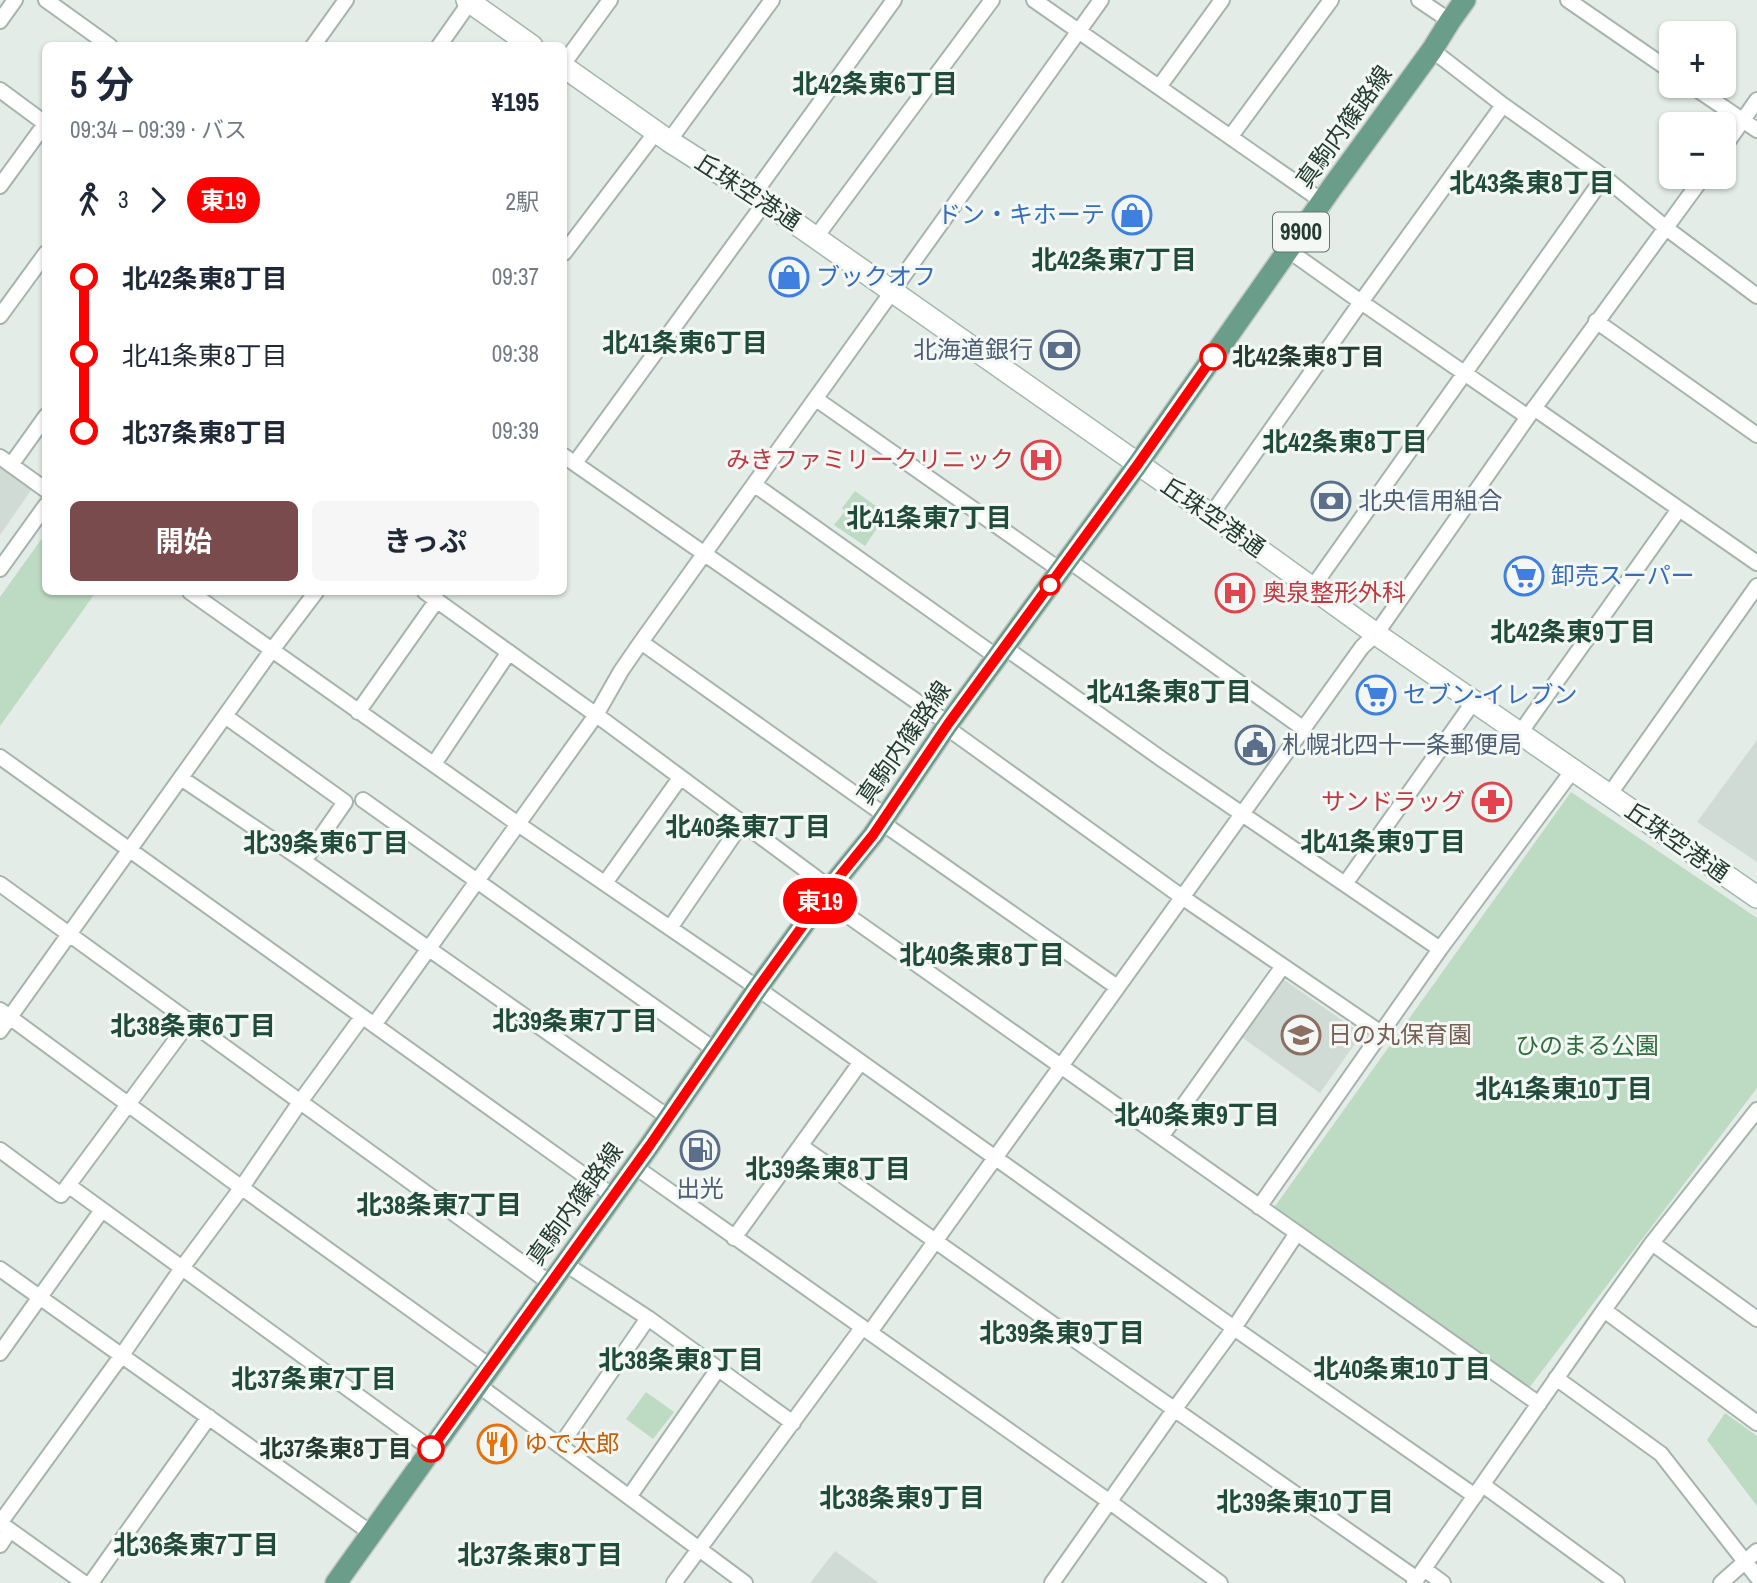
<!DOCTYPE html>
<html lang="ja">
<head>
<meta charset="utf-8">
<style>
	:root { --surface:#fff; --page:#f6f6f7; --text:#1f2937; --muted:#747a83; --accent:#794b4c }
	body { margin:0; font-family:"Archivo Narrow","Noto Sans JP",sans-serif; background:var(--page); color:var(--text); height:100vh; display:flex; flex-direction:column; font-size:26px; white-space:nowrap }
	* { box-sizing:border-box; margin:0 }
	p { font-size:23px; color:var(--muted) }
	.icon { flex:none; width:38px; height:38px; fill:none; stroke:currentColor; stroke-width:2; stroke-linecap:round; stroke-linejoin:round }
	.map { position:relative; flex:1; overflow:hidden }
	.drawer { position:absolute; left:42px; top:42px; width:525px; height:553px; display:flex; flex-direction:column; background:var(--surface); border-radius:10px; box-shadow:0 2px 5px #0004 }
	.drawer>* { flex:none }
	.badge { padding:0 14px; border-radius:23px; font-size:24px; line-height:46px }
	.tools { position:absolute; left:1659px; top:21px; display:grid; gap:14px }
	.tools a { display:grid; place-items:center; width:77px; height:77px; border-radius:10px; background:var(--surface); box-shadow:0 2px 5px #0004; font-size:35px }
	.map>.badge { position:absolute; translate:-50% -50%; box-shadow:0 0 0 4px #fff }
	.legs { display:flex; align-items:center; gap:10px; height:77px; padding:0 28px; font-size:23px }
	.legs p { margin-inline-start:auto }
	.headline { display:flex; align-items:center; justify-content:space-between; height:119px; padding:0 28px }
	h1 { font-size:38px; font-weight:700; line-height:52px }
	.cta { display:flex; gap:14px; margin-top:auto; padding:14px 28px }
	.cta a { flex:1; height:80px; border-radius:10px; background:var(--accent); color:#fff; font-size:28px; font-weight:700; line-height:80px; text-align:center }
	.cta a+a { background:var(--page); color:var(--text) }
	ul { padding:0 28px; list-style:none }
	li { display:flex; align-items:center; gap:24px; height:77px; font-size:26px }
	li i { display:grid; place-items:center; width:10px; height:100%; margin:0 9px; background:currentColor }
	li i::after { content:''; width:18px; height:18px; margin:-9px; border:5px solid; border-radius:50%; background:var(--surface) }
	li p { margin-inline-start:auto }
	li:first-child i { background:linear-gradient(#0000 50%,currentColor 0) }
	li:last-child i { background:linear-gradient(currentColor 50%,#0000 0) }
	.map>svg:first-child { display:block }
	.built { fill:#d1dbd5 }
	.green { fill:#bddbc2 }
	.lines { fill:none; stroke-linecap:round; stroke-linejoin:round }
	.minor-casing { stroke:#a6b4ad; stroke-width:18 }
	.secondary-casing { stroke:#a2b7ad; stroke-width:24 }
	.primary-casing { stroke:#c2c8c6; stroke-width:24 }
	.minor { stroke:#fff; stroke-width:14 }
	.secondary { stroke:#fff; stroke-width:21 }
	.primary { stroke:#6b9e8a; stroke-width:21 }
	.line-1-casing { stroke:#fff; stroke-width:16 }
	.line-1 { stroke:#f00; stroke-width:10 }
	.stop-1-dot { fill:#fff; stroke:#f00; stroke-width:3.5 }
	.labels { text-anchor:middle; stroke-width:6; stroke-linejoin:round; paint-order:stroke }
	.shield { fill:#f3f8f5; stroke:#62746c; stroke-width:2 }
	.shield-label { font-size:23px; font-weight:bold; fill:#243c32 }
	.street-label { font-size:24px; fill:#243c32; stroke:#f3f8f5 }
	.shop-label { font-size:24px; fill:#366cbe; stroke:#f3f8f5; text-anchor:start }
	.service-label { font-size:24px; fill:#4e5e75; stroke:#f3f8f5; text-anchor:start }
	.stop-label { font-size:24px; font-weight:bold; fill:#243c32; stroke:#f3f8f5; text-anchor:start }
	.health-label { font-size:24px; fill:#be3a42; stroke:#f3f8f5; text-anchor:end }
	.education-label { font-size:24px; fill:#785e54; stroke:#f3f8f5; text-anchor:start }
	.park-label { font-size:24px; fill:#316f41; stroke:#f3f8f5 }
	.food-label { font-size:24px; fill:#c56008; stroke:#f3f8f5; text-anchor:start }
	.neighbourhood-label { font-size:26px; font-weight:bold; fill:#214c3c; stroke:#f3f8f5 }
</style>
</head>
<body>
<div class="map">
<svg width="1757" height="1583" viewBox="0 0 1757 1583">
	<rect width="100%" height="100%" fill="#e3ece7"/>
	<path class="built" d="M 0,466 L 32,489 L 0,535 Z
		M 1757,740 L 1757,862 L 1697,822 Z
		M 1283,979 L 1362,1034 L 1320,1093 L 1240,1036 Z
		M 835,1551 L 879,1583 L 810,1583 Z"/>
	<path class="green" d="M 855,491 L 887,514 L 865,546 L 834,525 L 845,511 L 842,508 Z
		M 45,534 L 46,592 L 96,592 L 0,726 L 0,597 Z
		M 1571,792 L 1757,918 L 1757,1088 L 1529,1388 L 1273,1209 Z
		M 646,1392 L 674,1412 L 653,1439 L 626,1419 Z
		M 1725,1413 L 1757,1436 L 1757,1506 L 1707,1440 Z"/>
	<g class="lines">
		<defs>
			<path id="minor" d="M 46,0 L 110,46
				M 1034,0 L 1322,201
				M 1419,0 L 1450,21
				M 1568,0 L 1671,71
				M 0,21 L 15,0
				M 313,46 L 346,0
				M 439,46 L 470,2
				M 1432,50 L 1503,105 L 1604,177 L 1666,228 L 1757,296
				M 564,63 L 610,0
				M 1692,86 L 1757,130
				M 1159,87 L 1222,0
				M 0,90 L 46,124
				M 1231,136 L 1331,0
				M 669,141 L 772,0
				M 1724,147 L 1757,100
				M 0,186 L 45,124
				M 754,194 L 894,0
				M 816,237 L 992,0
				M 1288,250 L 1361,302 L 1528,417
				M 564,253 L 656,132
				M 0,316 L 46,253
				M 1596,321 L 1757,435
				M 816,399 L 1060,570
				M 1534,408 L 1757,563
				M 564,456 L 949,724
				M 0,457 L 46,490
				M 575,463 L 765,202
				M 11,465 L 46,416
				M 755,485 L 997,657
				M 1211,515 L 1361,302 L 1503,105
				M 1068,560 L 1304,729
				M 0,569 L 46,505
				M 1312,588 L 1604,177
				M 190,592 L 518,824 L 743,978 L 1234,1328 L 1475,1496
				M 425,592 L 606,722 L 830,888
				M 641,642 L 886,816
				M 1004,647 L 1163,760 L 1440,949
				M 358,712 L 437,600
				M 225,716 L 345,802 L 304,861
				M 946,727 L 1182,897 L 1381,1033
				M 1520,733 L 1679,509
				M 0,757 L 613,1196
				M 434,764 L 509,652
				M 181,778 L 304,861 L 668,1117
				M 1609,795 L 1757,586
				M 363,800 L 715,1050
				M 881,822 L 1117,987
				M 605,883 L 680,778
				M 0,884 L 550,1283
				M 1345,884 L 1474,701
				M 823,898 L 1539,1404
				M 670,928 L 742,823
				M 0,1010 L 231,1180 L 491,1367
				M 374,1025 L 596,715 L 621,671 L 641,642 L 1101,0
				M 0,1031 L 272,650 L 316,592
				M 1161,1137 L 1283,966
				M 801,1146 L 1071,1337 L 1417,1579
				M 0,1150 L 61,1195 L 189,1022
				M 634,1166 L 1110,1502 L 1220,1583
				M 68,1185 L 431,1449
				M 1259,1207 L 1440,949 L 1573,770
				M 734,1238 L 860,1063
				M 1652,1243 L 1757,1319
				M 564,1263 L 648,1318 L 793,1423
				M 0,1269 L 371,1533
				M 1604,1310 L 1757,1423
				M 870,1332 L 1362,647 L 1376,634 L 1530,414 L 1703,177
				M 0,1353 L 102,1210
				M 1556,1378 L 1661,1454 L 1757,1577
				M 478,1385 L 745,1583
				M 560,1446 L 648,1318
				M 1483,1485 L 1617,1583
				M 629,1497 L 718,1369
				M 0,1545 L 10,1530
				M 1424,1569 L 1443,1583
				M 84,1583 L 0,1523 L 122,1355 L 182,1268 L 242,1187 L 300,1102 L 362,1017
				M 91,1583 L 209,1417
				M 674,1583 L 862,1328
				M 1052,1583 L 1174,1410 L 1234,1328 L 1297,1233
				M 1414,1583 L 1604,1310 L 1652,1243 L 1757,1110
				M 1721,1583 L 1757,1551"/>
			<path id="secondary" d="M 467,0 L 532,46
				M 564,67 L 669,141 L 765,202 L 1211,515 L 1376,634 L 1757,897"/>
			<path id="primary" d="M 336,1583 L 650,1145 L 757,989 L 830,888 L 873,835 L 946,727 L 1138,464 L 1333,186 L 1432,50 L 1450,21 L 1465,0"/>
		</defs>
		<use href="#minor" class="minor-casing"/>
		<use href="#secondary" class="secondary-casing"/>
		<use href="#primary" class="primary-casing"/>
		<use href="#minor" class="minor"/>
		<use href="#secondary" class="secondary"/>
		<use href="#primary" class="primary"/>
	</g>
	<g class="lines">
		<defs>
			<path id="line-1" d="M 431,1449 L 650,1145 L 757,989 L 830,888 L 873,835 L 948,724 L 1138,464 L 1213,357"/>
		</defs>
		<use href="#line-1" class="line-1-casing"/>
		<use href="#line-1" class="line-1"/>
	</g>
	<defs>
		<symbol id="shop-ring" viewBox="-11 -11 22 22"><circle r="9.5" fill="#f3f8f5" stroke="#3f7fe0" stroke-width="1.5"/><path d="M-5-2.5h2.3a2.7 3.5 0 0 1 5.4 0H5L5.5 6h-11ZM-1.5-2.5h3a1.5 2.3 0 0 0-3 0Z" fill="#3f7fe0"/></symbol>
		<symbol id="bank-ring" viewBox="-11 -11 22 22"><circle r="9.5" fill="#f3f8f5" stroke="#5c6f8a" stroke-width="1.5"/><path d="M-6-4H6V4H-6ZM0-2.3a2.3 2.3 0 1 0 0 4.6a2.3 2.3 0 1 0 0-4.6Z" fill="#5c6f8a"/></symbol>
		<symbol id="hospital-ring" viewBox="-11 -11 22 22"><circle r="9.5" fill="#f3f8f5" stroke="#e0444e" stroke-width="1.5"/><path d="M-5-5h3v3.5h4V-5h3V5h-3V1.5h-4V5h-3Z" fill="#e0444e"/></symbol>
		<symbol id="supermarket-ring" viewBox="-11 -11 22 22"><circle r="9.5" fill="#f3f8f5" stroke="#3f7fe0" stroke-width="1.5"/><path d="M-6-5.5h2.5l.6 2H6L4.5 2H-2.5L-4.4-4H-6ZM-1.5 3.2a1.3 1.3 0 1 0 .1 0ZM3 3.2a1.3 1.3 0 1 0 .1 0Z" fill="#3f7fe0"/></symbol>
		<symbol id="civic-ring" viewBox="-11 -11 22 22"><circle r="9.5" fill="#f3f8f5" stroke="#5c6f8a" stroke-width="1.5"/><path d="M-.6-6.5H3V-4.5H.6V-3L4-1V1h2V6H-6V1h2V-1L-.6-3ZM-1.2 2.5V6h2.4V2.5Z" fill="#5c6f8a"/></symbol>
		<symbol id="pharmacy-ring" viewBox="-11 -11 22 22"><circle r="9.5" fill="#f3f8f5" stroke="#e0444e" stroke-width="1.5"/><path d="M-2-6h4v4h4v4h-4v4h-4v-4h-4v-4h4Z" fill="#e0444e"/></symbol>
		<symbol id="school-ring" viewBox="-11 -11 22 22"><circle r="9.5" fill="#f3f8f5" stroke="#8d6e63" stroke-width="1.5"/><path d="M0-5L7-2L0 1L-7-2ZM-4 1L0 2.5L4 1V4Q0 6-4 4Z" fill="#8d6e63"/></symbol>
		<symbol id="fuel-ring" viewBox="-11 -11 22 22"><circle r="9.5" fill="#f3f8f5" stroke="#5c6f8a" stroke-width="1.5"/><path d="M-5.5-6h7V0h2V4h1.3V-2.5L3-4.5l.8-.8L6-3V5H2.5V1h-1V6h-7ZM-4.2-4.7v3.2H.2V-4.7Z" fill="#5c6f8a"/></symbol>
		<symbol id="restaurant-ring" viewBox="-11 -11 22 22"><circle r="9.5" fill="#f3f8f5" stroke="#e8710a" stroke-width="1.5"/><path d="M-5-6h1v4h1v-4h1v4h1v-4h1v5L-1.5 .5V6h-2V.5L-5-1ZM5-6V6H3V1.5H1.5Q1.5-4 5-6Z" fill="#e8710a"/></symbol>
	</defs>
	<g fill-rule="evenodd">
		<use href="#shop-ring" x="1110" y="193" width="44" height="44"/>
		<use href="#shop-ring" x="767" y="255" width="44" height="44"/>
		<use href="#bank-ring" x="1038" y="328" width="44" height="44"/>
		<use href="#hospital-ring" x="1019" y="438" width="44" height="44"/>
		<use href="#bank-ring" x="1309" y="479" width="44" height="44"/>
		<use href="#supermarket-ring" x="1502" y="554" width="44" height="44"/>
		<use href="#hospital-ring" x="1213" y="571" width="44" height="44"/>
		<use href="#supermarket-ring" x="1354" y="673" width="44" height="44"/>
		<use href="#civic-ring" x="1233" y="723" width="44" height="44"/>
		<use href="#pharmacy-ring" x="1470" y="780" width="44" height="44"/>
		<use href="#school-ring" x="1279" y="1013" width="44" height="44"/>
		<use href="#fuel-ring" x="678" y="1128" width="44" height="44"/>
		<use href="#restaurant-ring" x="475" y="1422" width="44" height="44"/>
	</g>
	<g class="stop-1-dot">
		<circle cx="1213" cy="357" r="12"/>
		<circle cx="1050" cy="585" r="9"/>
		<circle cx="431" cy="1449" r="12"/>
	</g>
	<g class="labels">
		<rect class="shield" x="1273" y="212.5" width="56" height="39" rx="5"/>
		<g class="shield-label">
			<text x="1301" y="240">9900</text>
		</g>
		<g class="street-label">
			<text transform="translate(1344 127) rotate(-54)" y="8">真駒内篠路線</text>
			<text transform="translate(748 192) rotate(33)" y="8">丘珠空港通</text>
			<text transform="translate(1213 517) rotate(35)" y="8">丘珠空港通</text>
			<text transform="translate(904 743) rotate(-55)" y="8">真駒内篠路線</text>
			<text transform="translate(1677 842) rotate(35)" y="8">丘珠空港通</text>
			<text transform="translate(575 1204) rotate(-54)" y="8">真駒内篠路線</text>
		</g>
		<g class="shop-label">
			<text x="1105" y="223" text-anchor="end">ドン・キホーテ</text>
			<text x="816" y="285">ブックオフ</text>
			<text x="1551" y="584">卸売スーパー</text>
			<text x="1403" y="703">セブン-イレブン</text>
		</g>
		<g class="service-label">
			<text x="1033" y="358" text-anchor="end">北海道銀行</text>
			<text x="1358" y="509">北央信用組合</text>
			<text x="1282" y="753">札幌北四十一条郵便局</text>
			<text x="700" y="1197" text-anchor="middle">出光</text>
		</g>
		<g class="stop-label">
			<text x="1232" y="365">北42条東8丁目</text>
			<text x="412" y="1457" text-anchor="end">北37条東8丁目</text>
		</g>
		<g class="health-label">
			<text x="1014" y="468">みきファミリークリニック</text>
			<text x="1262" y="601" text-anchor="start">奥泉整形外科</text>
			<text x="1465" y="810">サンドラッグ</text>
		</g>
		<g class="education-label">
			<text x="1328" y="1043">日の丸保育園</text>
		</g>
		<g class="park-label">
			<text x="1587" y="1054">ひのまる公園</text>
		</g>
		<g class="food-label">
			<text x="524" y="1452">ゆで太郎</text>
		</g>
		<g class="neighbourhood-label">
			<text x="875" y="93">北42条東6丁目</text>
			<text x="1532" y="192">北43条東8丁目</text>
			<text x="1114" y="269">北42条東7丁目</text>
			<text x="685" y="352">北41条東6丁目</text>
			<text x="1345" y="451">北42条東8丁目</text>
			<text x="929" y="527">北41条東7丁目</text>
			<text x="1573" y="641">北42条東9丁目</text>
			<text x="1169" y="701">北41条東8丁目</text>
			<text x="748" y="836">北40条東7丁目</text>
			<text x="1383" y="851">北41条東9丁目</text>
			<text x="326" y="852">北39条東6丁目</text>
			<text x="982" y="964">北40条東8丁目</text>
			<text x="575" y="1030">北39条東7丁目</text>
			<text x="193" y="1035">北38条東6丁目</text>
			<text x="1564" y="1098">北41条東10丁目</text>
			<text x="1197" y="1124">北40条東9丁目</text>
			<text x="828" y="1178">北39条東8丁目</text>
			<text x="439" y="1214">北38条東7丁目</text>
			<text x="1062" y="1342">北39条東9丁目</text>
			<text x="681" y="1369">北38条東8丁目</text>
			<text x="1402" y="1378">北40条東10丁目</text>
			<text x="314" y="1388">北37条東7丁目</text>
			<text x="902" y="1507">北38条東9丁目</text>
			<text x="1305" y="1511">北39条東10丁目</text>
			<text x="196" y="1554">北36条東7丁目</text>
			<text x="540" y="1564">北37条東8丁目</text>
		</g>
	</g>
</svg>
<div class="tools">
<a>+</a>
<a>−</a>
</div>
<b class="badge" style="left:820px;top:901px;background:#f00;color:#fff">東19</b>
<section class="drawer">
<div class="headline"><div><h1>5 分</h1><p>09:34 – 09:39 · バス</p></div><b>¥195</b></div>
<div class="legs"><svg class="icon" aria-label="walk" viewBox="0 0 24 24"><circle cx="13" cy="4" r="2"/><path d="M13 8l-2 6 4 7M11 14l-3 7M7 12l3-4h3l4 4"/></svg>3<svg class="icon" aria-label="forward" viewBox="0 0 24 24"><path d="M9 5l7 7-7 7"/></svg><b class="badge" style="background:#f00;color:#fff">東19</b><p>2駅</p></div>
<ul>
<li><i style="color:#f00"></i><b>北42条東8丁目</b><p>09:37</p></li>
<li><i style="color:#f00"></i><span>北41条東8丁目</span><p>09:38</p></li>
<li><i style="color:#f00"></i><b>北37条東8丁目</b><p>09:39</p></li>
</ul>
<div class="cta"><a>開始</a><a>きっぷ</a></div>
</section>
</div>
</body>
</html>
